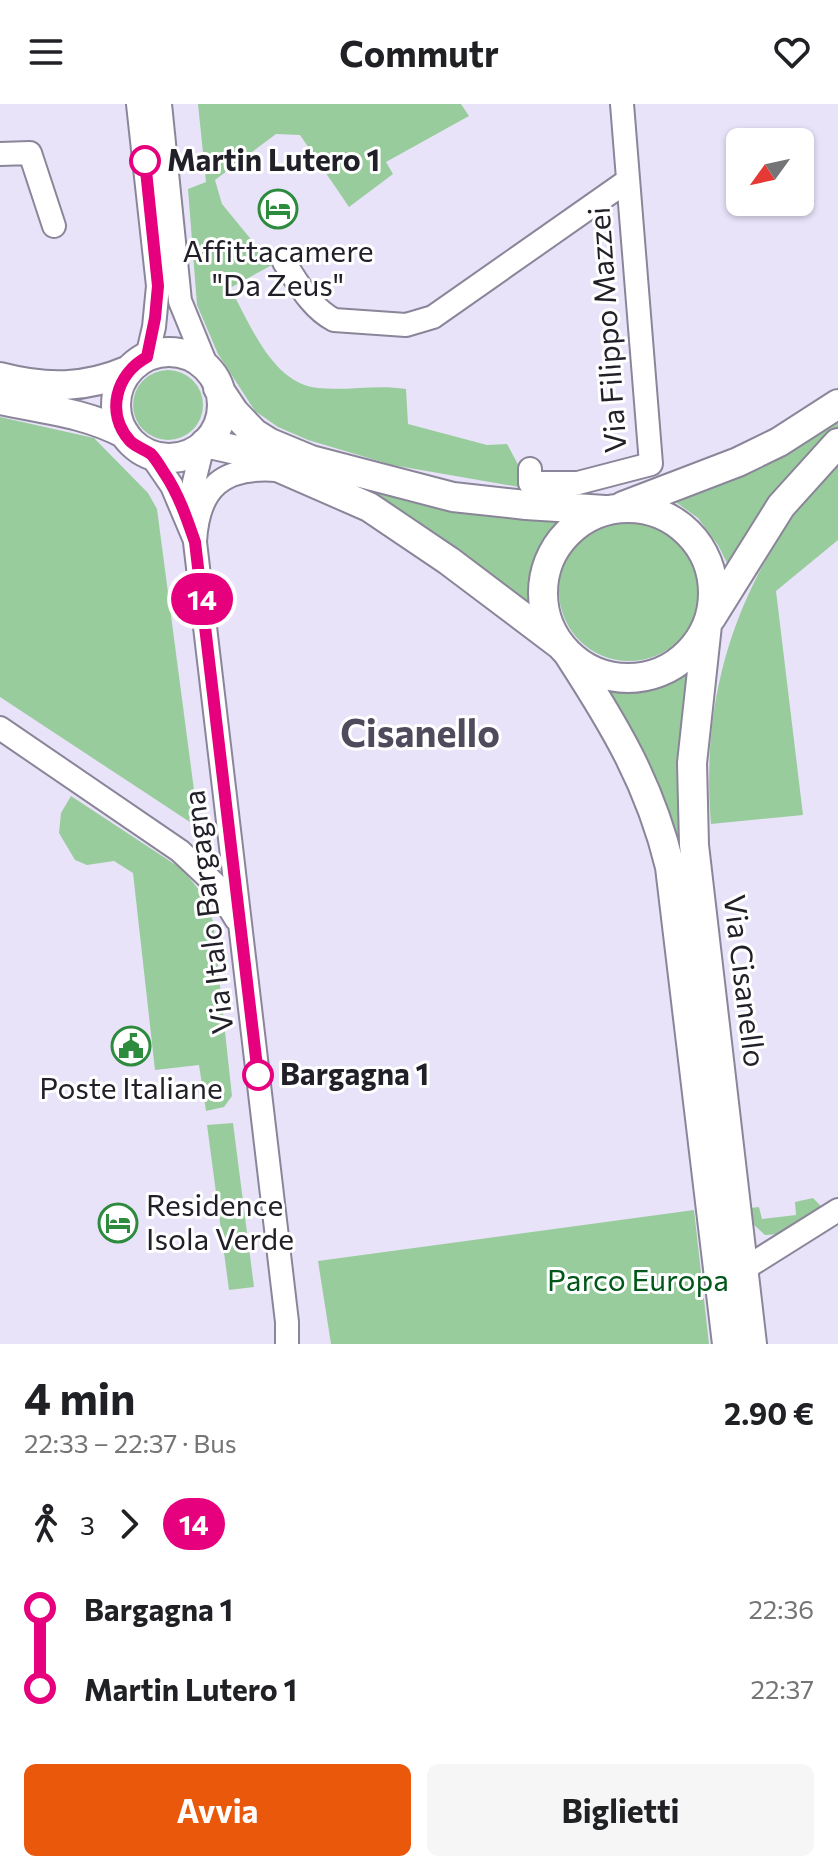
<!DOCTYPE html>
<html lang="it">
<head>
<meta charset="utf-8">
<style>
	:root { --surface:#fff; --page:#f6f6f6; --text:#202124; --muted:#757577; --accent:#ea580c }
	body { margin:0; font-family:Commissioner,sans-serif; background:var(--page); color:var(--text); height:100vh; display:flex; flex-direction:column; font-size:30px; white-space:nowrap }
	* { box-sizing:border-box; margin:0 }
	p { font-size:26px; color:var(--muted) }
	.icon { flex:none; width:44px; height:44px; fill:none; stroke:currentColor; stroke-width:2; stroke-linecap:round; stroke-linejoin:round }
	.map { position:relative; height:1240px; overflow:hidden }
	.details { display:flex; flex-direction:column; background:var(--surface); flex:1 }
	.details>* { flex:none }
	.badge { padding:0 16px; border-radius:26px; font-size:28px; line-height:52px }
	.needle { width:52px; rotate:237deg }
	.tools { position:absolute; left:726px; top:24px; display:grid; gap:16px }
	.tools a { display:grid; place-items:center; width:88px; height:88px; border-radius:12px; background:var(--surface); box-shadow:0 2px 6px #0004; font-size:40px }
	.map>.badge { position:absolute; translate:-50% -50%; box-shadow:0 0 0 4px #fff }
	.legs { display:flex; align-items:center; gap:12px; height:88px; padding:0 24px; font-size:26px }
	.legs p { margin-inline-start:auto }
	.head { display:flex; align-items:center; justify-content:space-between; height:136px; padding:0 24px }
	h1 { font-size:44px; font-weight:700; line-height:60px }
	.button { display:flex; gap:16px; margin-top:auto; padding:16px 24px }
	.button a { flex:1; height:92px; border-radius:12px; background:var(--accent); color:#fff; font-size:32px; font-weight:700; line-height:92px; text-align:center }
	.button a+a { background:var(--page); color:var(--text) }
	ul { padding:0 24px; list-style:none }
	li { display:flex; align-items:center; gap:28px; height:80px; font-size:30px }
	li i { display:grid; place-items:center; width:12px; height:100%; margin:0 10px; background:currentColor }
	li i::after { content:''; width:20px; height:20px; margin:-10px; border:6px solid; border-radius:50%; background:var(--surface) }
	li p { margin-inline-start:auto }
	li:first-child i { background:linear-gradient(#0000 50%,currentColor 0) }
	li:last-child i { background:linear-gradient(currentColor 50%,#0000 0) }
	header { display:flex; justify-content:space-between; align-items:center; height:104px; padding:0 24px; background:var(--surface); font-size:36px; font-weight:700 }
	.map>svg:first-child { display:block }
	.green { fill:#99cc9c }
	.lines { fill:none; stroke-linecap:round; stroke-linejoin:round }
	.minor-casing { stroke:#8b8599; stroke-width:26 }
	.major-casing { stroke:#8b8599; stroke-width:32 }
	.minor { stroke:#fff; stroke-width:22 }
	.major { stroke:#fff; stroke-width:28 }
	.line-1-casing { stroke:#fff; stroke-width:18 }
	.line-1 { stroke:#e6007e; stroke-width:12 }
	.stop-1-dot { fill:#fff; stroke:#e6007e; stroke-width:4 }
	.labels { text-anchor:middle; stroke-width:6; stroke-linejoin:round; paint-order:stroke }
	.stop-label { font-size:30px; font-weight:bold; fill:#211f27; stroke:#fff; text-anchor:start }
	.poi-label { font-size:30px; fill:#211f27; stroke:#fff }
	.street-label { font-size:30px; fill:#211f27; stroke:#fff }
	.park-label { font-size:30px; fill:#005719; stroke:#fff }
	.district-label { font-size:38px; font-weight:bold; fill:#4f4a5c; stroke:#fff }
</style>
</head>
<body>
<header><svg class="icon" aria-label="menu" viewBox="0 0 24 24"><path d="M4 6h16M4 12h16M4 18h16"/></svg>Commutr<svg class="icon" aria-label="heart" viewBox="0 0 24 24"><path d="M12 20l-8-8c-3-5 5-10 8-4 3-6 11-1 8 4z"/></svg></header>
<div class="map">
<svg width="838" height="1240" viewBox="0 0 838 1240">
	<rect width="100%" height="100%" fill="#e9e3f9"/>
	<path class="green" d="M 198,0 L 461,0 L 469,12 L 386,58 L 393,70 L 349,103 L 300,31 L 276,30 L 215,76 L 222,100 L 272,161 L 230,184 C 250,219 272,280 318,284 C 348,287 377,280 406,285 L 408,320 L 487,341 L 507,340 L 521,366 L 519,383 L 392,361 L 308,336 L 278,323 L 255,307 L 218,250 L 197,201 L 188,85 L 206,78 Z
		M133 301a35 35 0 1 1 70 0a35 35 0 1 1-70 0Z
		M 838,311 L 838,327 L 729,463 L 718,441 L 698,414 L 670,394 Z
		M 0,313 L 94,334 L 148,389 L 157,405 L 199,724 L 0,593 Z
		M 838,355 L 838,436 L 776,487 L 803,711 L 711,720 C 699,577 744,462 838,355 Z
		M 330,371 L 563,416 C 533,436 532,472 531,505 Z
		M559 487a70 70 0 1 1 140 0a70 70 0 1 1-140 0Z
		M 685,570 L 691,570 L 687,767 L 605,584 L 650,583 L 672,577 Z
		M 71,692 L 182,765 L 200,787 L 213,817 L 232,992 L 224,1003 L 206,1007 L 199,961 L 155,966 L 133,769 L 114,757 L 87,761 L 75,756 L 59,729 L 61,709 Z
		M 233,1019 L 254,1183 L 229,1186 L 207,1021 Z
		M 813,1094 L 822,1103 L 781,1130 L 765,1131 L 753,1120 L 751,1104 L 759,1103 L 762,1115 L 796,1111 L 795,1098 Z
		M 694,1106 L 709,1240 L 331,1240 L 318,1157 Z"/>
	<g class="lines">
		<defs>
			<path id="minor" d="M 138,0 L 158,182 L 154,223 L 147,253
				M 160,0 L 180,197 L 209,268
				M 0,50 L 30,49 L 54,122
				M 284,158 C 298,179 311,204 334,216 L 406,221 L 433,213 L 627,77
				M 150,350 L 172,382 L 194,434
				M 530,365 L 530,379 L 578,379 L 651,360 L 622,0
				M 277,366 C 223,362 198,383 195,438 L 287,1218 L 287,1240
				M 195,417 L 194,378 L 203,341
				M 0,624 L 180,747 L 214,779 L 236,815
				M 744,1165 L 838,1106"/>
			<path id="major" d="M116 301a53 53 0 1 1 106 0a53 53 0 1 1-106 0Z
				M 0,273 C 46,285 85,285 129,266
				M 218,284 L 234,308 L 254,329 L 270,339 L 311,356 L 453,393 L 526,401 L 605,406
				M 0,296 C 43,305 86,309 125,330
				M 205,339 L 241,347 L 369,403 L 449,457 L 559,540
				M 623,402 L 738,358 L 779,338 L 838,300
				M543 489a85 85 0 1 1 170 0a85 85 0 1 1-170 0Z
				M 711,514 L 781,402 L 838,339
				M 707,521 L 692,659 L 694,741 L 752,1240
				M 569,551 C 615,622 650,680 670,763 L 727,1240"/>
		</defs>
		<use href="#minor" class="minor-casing"/>
		<use href="#major" class="major-casing"/>
		<use href="#minor" class="minor"/>
		<use href="#major" class="major"/>
	</g>
	<g class="lines">
		<defs>
			<path id="line-1" d="M 145,57 L 158,182 L 155,214 L 147,253 C 116,270 105,309 130,337 C 136,343 144,345 151,350 C 156,355 161,364 165,370 C 179,391 187,415 195,438 L 258,971"/>
		</defs>
		<use href="#line-1" class="line-1-casing"/>
		<use href="#line-1" class="line-1"/>
	</g>
	<defs>
		<symbol id="hotel-ring" viewBox="-11 -11 22 22"><circle r="9.5" fill="#fff" stroke="#2c8b3d" stroke-width="1.5"/><path d="M-6-4.5h1.5V1H6V5H4.5V3h-9V5H-6ZM-4 0a1.8 1.8 0 1 1 3.6 0ZM.5 0V-2.5h3Q6-2.5 6 0Z" fill="#2c8b3d"/></symbol>
		<symbol id="civic-ring" viewBox="-11 -11 22 22"><circle r="9.5" fill="#fff" stroke="#2c8b3d" stroke-width="1.5"/><path d="M-.6-6.5H3V-4.5H.6V-3L4-1V1h2V6H-6V1h2V-1L-.6-3ZM-1.2 2.5V6h2.4V2.5Z" fill="#2c8b3d"/></symbol>
	</defs>
	<g fill-rule="evenodd">
		<use href="#hotel-ring" x="256" y="83" width="44" height="44"/>
		<use href="#civic-ring" x="109" y="920" width="44" height="44"/>
		<use href="#hotel-ring" x="96" y="1097" width="44" height="44"/>
	</g>
	<g class="stop-1-dot">
		<circle cx="145" cy="57" r="14"/>
		<circle cx="258" cy="971" r="14"/>
	</g>
	<g class="labels">
		<g class="stop-label">
			<text x="167" y="67">Martin Lutero 1</text>
			<text x="280" y="981">Bargagna 1</text>
		</g>
		<g class="poi-label">
			<text x="278" y="158">Affittacamere<tspan x="278" dy="34">"Da Zeus"</tspan></text>
			<text x="131" y="995">Poste Italiane</text>
			<text x="146" y="1112" text-anchor="start">Residence<tspan x="146" dy="34">Isola Verde</tspan></text>
		</g>
		<g class="street-label">
			<text transform="translate(608 226) rotate(-94)" y="10">Via Filippo Mazzei</text>
			<text transform="translate(209 808) rotate(-97)" y="10">Via Italo Bargagna</text>
			<text transform="translate(744 877) rotate(83)" y="10">Via Cisanello</text>
		</g>
		<g class="park-label">
			<text x="638" y="1187">Parco Europa</text>
		</g>
		<g class="district-label">
			<text x="420" y="643">Cisanello</text>
		</g>
	</g>
</svg>
<div class="tools">
<a><svg class="needle" viewBox="-14 -14 28 28"><path d="M0-13l5 13h-10z" fill="#e53935"/><path d="M0 13l5-13h-10z" fill="#757577"/></svg></a>
</div>
<b class="badge" style="left:202px;top:495px;background:#e6007e;color:#fff">14</b>
</div>
<section class="details">
<div class="head"><div><h1>4 min</h1><p>22:33 – 22:37 · Bus</p></div><b>2.90 €</b></div>
<div class="legs"><svg class="icon" aria-label="walk" viewBox="0 0 24 24"><circle cx="13" cy="4" r="2"/><path d="M13 8l-2 6 4 7M11 14l-3 7M7 12l3-4h3l4 4"/></svg>3<svg class="icon" aria-label="forward" viewBox="0 0 24 24"><path d="M9 5l7 7-7 7"/></svg><b class="badge" style="background:#e6007e;color:#fff">14</b></div>
<ul>
<li><i style="color:#e6007e"></i><b>Bargagna 1</b><p>22:36</p></li>
<li><i style="color:#e6007e"></i><b>Martin Lutero 1</b><p>22:37</p></li>
</ul>
<div class="button"><a>Avvia</a><a>Biglietti</a></div>
</section>
</body>
</html>
